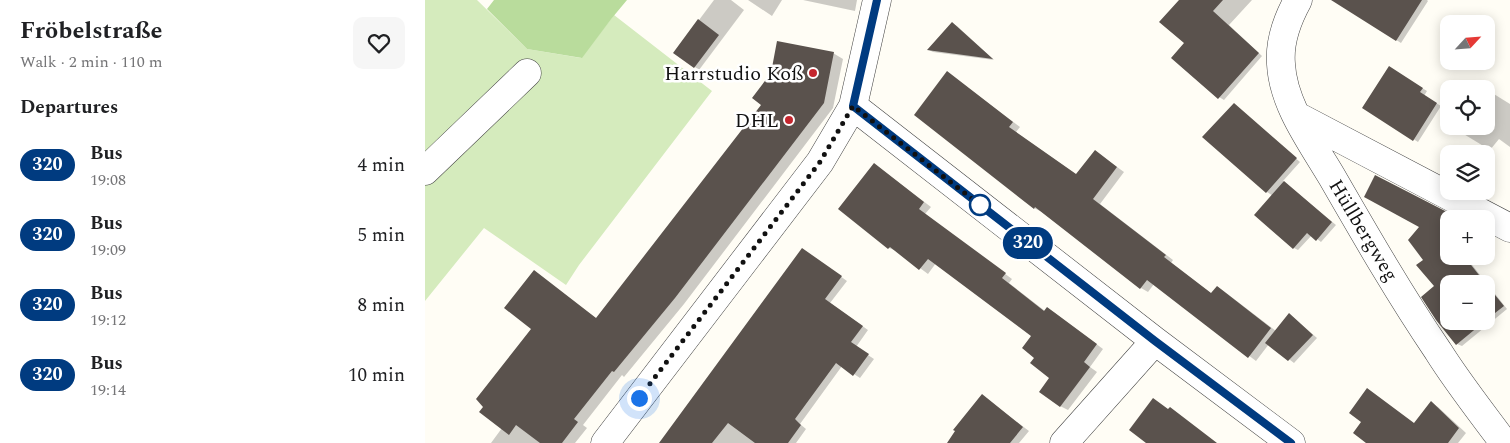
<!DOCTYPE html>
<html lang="en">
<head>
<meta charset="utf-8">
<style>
	:root { --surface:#fff; --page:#f6f6f6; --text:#202124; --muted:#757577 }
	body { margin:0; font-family:Spectral,serif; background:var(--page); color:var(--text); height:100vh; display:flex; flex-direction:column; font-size:19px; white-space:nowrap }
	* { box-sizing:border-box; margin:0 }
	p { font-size:16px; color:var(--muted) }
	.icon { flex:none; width:28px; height:28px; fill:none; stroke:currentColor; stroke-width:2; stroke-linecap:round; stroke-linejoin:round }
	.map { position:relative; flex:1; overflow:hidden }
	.drawer { display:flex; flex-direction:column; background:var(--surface); width:425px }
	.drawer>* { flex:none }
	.badge { padding:0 10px; border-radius:16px; font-size:18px; line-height:32px }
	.needle { width:32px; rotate:64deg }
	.fabs { position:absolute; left:1015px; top:15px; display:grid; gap:10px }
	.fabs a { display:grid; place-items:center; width:55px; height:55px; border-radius:10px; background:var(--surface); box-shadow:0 2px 12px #0003; font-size:25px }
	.you { position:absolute; width:25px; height:25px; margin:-12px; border:4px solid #fff; border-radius:50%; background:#1a73e8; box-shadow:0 0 0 8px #1a73e833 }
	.map>.badge { position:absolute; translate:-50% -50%; box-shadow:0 0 0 2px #fff }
	h2 { padding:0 20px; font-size:19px; line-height:45px }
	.round { display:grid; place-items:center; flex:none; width:52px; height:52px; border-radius:10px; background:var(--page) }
	.headline { display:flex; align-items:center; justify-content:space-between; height:85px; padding:0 20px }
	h1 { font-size:24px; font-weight:700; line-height:38px }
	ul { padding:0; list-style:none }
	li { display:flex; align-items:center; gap:15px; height:70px; padding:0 20px }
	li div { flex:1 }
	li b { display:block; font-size:19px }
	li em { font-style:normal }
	li .badge { min-width:55px; font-weight:700; text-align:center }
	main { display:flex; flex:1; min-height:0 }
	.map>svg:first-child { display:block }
	.green { fill:#d5ebbd }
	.forest { fill:#b9dc9c }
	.shadow { fill:#0003; fill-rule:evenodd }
	.building { fill:#5a524d }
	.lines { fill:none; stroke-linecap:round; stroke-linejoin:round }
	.minor-casing { stroke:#444; stroke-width:29 }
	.minor { stroke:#fff; stroke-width:28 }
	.line-casing { stroke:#fff; stroke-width:11 }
	.line { stroke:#003b80; stroke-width:8 }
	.walk { stroke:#111; stroke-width:5; stroke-dasharray:0 9 }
	.poi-dot { fill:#c4262e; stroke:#fff; stroke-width:2 }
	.stop-dot { fill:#fff; stroke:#003b80; stroke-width:2.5 }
	.labels { text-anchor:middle; stroke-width:5; stroke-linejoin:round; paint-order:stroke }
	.poi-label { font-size:20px; fill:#111; stroke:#fff; text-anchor:end }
	.street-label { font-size:20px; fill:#111; stroke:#fff }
</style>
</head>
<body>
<main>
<section class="drawer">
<div class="headline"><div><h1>Fröbelstraße</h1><p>Walk · 2 min · 110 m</p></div><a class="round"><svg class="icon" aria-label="heart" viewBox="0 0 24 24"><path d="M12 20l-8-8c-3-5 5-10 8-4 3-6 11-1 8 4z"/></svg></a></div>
<h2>Departures</h2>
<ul>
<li><span class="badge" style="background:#003b80;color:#fff">320</span><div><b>Bus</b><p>19:08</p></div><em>4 min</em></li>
<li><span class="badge" style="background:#003b80;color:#fff">320</span><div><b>Bus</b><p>19:09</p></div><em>5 min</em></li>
<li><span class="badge" style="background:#003b80;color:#fff">320</span><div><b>Bus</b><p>19:12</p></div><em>8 min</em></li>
<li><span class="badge" style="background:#003b80;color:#fff">320</span><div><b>Bus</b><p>19:14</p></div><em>10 min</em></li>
</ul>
</section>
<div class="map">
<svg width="1085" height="443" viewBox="0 0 1085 443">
	<rect width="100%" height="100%" fill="#fffdf5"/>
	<path class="green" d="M 0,0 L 52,0 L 102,49 L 156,58 L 189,15 L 287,91 L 154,265 L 141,285 L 59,228 L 0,301 Z"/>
	<path class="forest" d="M 69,0 L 202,0 L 187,18 L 157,58 L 102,49 L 62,9 Z"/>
	<path class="shadow" d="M 289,0 L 306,0 L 319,10 L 274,70 L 250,52 Z
		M 323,0 L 357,0 L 347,16 Z
		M 378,0 L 432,0 L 430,11 Z
		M 756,0 L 827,0 L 804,25 L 837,56 L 799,100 L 794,97 L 761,43 Z
		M 942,0 L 1002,0 L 1003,1 L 976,43 L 932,15 Z
		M 527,23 L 532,26 L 569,60 L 508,52 L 504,50 Z
		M 408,53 L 418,59 L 408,108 L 259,304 L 199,377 L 197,375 L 158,425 L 162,428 L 150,443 L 66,443 L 77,428 L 108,328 L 109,272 L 172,319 Z
		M 964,68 L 1002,91 L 999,96 L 1016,106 L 993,142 L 938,107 Z
		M 523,73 L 595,127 L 591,132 L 652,175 L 670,151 L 699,172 L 675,204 L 748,260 L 746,263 L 787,294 L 793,287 L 800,292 L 851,331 L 868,317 L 892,338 L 869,363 L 844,344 L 831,361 L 729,284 L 723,292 L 716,288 L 617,212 L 609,208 Z
		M 1064,91 L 1085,104 L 1085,147 L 1074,139 L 1065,150 L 1037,133 L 1041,126 L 1061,126 L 1061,94 Z
		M 809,104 L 875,162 L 858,181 L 911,225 L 896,242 L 887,235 L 873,250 L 869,248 L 848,196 L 842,192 Z
		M 449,164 L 506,207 L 500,214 L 587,279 L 584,283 L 620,311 L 622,308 L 630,313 L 678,349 L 665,367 L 672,372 L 643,410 L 635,406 L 626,378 L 611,357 L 607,336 L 511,263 L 503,274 L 472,251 L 464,248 Z
		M 383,253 L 422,281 L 405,303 L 443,330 L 431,347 L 449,359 L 435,378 L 417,366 L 375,424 L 381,429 L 371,443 L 235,443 Z
		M 1024,256 L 1040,256 L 1082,309 L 1037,346 L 1032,344 L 1000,260 ZM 1024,284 L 1061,284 L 1061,321 L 1024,321 Z
		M 563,400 L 604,431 L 594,443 L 523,443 Z
		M 1006,402 L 1013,407 L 1041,433 L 1033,443 L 943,443 L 990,424 Z"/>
	<path class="building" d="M 754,0 L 798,0 L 788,11 L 834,53 L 793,99 L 746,58 L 759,43 L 734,22 Z
		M 906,0 L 997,0 L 971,41 Z
		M 273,19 L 294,35 L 269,68 L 248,53 Z
		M 527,22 L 568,59 L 502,50 Z
		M 352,41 L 409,52 L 399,103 L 250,298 L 189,372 L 187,371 L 149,419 L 153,422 L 137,443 L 115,443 L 91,425 L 84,435 L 54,412 L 58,407 L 51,399 L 106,329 L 79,308 L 109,270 L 171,318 L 336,105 L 327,98 L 346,73 Z
		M 964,66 L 998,88 L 995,92 L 1012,103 L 988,141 L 937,108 Z
		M 522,71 L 588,122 L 584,127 L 651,174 L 670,150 L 692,167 L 668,199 L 741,255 L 739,257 L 786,293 L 792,286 L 846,328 L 823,358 L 722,280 L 715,289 L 610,207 L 609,209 L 489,115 Z
		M 809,103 L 872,158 L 841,193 L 777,137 Z
		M 449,163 L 499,202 L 494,209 L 581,273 L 577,278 L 619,311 L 622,307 L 672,344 L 659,362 L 665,367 L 635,407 L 614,392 L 624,378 L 605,363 L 609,358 L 597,348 L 606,336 L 503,259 L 494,270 L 465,247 L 463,249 L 413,209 Z
		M 950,175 L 1024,213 L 1024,256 L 1039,256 L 1061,284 L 1024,284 L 1024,321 L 1060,321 L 1031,345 L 1011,320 L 996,297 L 1009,286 L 991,265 L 998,260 L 983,240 L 994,227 L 939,197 Z
		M 859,181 L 907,222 L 891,241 L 882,233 L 868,249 L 829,215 Z
		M 377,248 L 417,276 L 400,299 L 438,326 L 426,342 L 444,354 L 428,376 L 411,363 L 370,419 L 376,425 L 363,443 L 330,443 L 303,423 L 287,443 L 234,443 Z
		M 1061,284 L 1079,306 L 1061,320 Z
		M 864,313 L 888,335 L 863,361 L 840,343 Z
		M 942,388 L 989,423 L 1006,401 L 1034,428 L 1023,443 L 941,443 L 928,433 L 936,422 L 924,413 Z
		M 557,394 L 598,427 L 585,443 L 522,443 L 530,431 L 528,430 Z
		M 728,398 L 743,409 L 745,407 L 792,443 L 721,443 L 704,430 Z"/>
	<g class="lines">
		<defs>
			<path id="minor" d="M 873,0 C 862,20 854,41 856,64 C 858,105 887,143 907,177 C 941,236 975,295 1013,351 C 1033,383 1057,413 1079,443
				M 428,106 L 730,341 L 866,443
				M 872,116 L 1085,228
				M 0,171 L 102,73
				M 180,443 L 395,162 L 428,106 L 452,0
				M 639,443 L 730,341"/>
		</defs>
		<use href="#minor" class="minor-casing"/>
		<use href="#minor" class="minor"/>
	</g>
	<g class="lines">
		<defs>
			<path id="line" d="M 452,0 L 428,106 L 730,341 L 866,443"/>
		</defs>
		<use href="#line" class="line-casing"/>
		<use href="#line" class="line"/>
		<path class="walk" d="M 214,398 L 395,162 L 428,106 L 555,205"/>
	</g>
	<g class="poi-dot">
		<circle cx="388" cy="73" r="5"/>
		<circle cx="364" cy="120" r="5"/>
	</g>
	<circle class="stop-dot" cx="555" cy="205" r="10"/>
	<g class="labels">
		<g class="poi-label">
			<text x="378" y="80">Harrstudio Koß</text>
			<text x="354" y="127">DHL</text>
		</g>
		<g class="street-label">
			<text transform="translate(939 230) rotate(59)" y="7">Hüllbergweg</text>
		</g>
	</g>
</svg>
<div class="fabs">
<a><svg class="needle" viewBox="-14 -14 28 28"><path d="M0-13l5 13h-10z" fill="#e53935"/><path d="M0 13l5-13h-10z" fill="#757577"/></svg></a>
<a><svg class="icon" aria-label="locate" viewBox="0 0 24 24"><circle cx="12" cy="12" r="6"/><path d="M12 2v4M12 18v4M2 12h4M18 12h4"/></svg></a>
<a><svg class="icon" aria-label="layers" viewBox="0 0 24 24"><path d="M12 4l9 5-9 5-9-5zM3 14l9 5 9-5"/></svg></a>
<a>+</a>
<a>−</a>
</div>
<div class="you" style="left:214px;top:398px"></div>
<b class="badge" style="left:603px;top:243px;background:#003b80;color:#fff">320</b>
</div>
</main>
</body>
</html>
